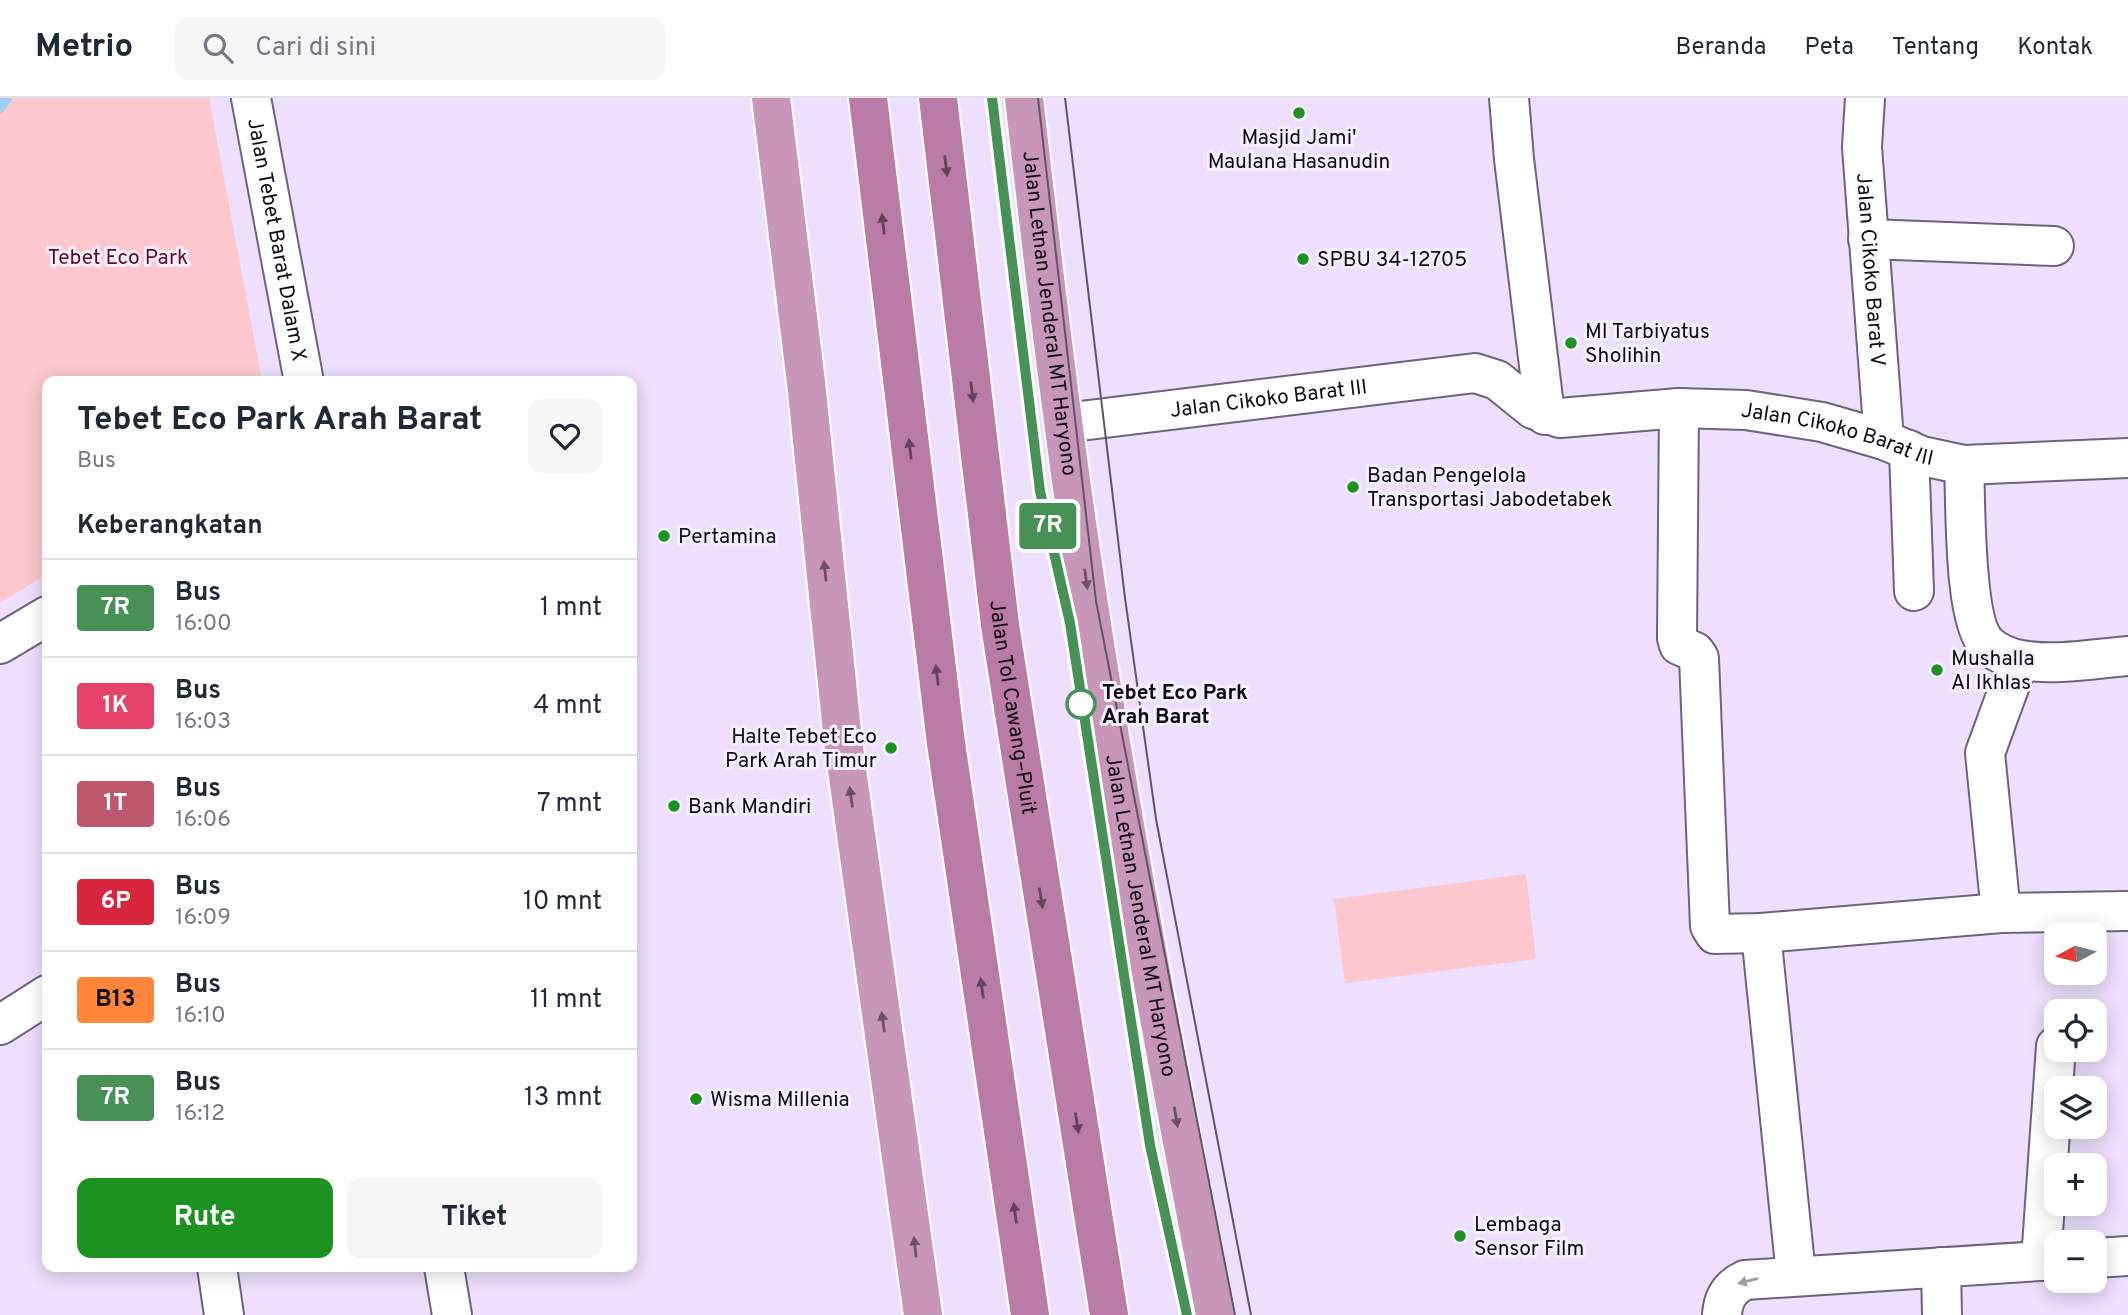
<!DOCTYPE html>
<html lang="id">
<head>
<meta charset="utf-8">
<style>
	:root { --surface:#fff; --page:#f6f6f7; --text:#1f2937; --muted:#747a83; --line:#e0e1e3; --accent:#1c9321 }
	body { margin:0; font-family:Overpass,sans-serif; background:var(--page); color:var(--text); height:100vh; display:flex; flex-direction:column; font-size:26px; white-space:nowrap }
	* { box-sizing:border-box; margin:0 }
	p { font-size:23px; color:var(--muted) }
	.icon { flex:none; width:38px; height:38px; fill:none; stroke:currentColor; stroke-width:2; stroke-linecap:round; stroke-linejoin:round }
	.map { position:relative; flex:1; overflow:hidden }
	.drawer { position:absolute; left:42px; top:278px; width:595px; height:896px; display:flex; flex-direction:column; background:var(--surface); border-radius:14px; box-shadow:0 4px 18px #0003 }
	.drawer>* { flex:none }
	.badge { padding:0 14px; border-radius:5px; font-size:24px; line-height:46px }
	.needle { width:46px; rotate:263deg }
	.buttons { position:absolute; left:2044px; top:824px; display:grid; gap:14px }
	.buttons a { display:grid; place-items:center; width:63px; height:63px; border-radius:14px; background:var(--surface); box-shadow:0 4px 18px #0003; font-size:35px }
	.map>.badge { position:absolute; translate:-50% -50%; box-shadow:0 0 0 4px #fff }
	h2 { padding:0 35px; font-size:26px; line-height:63px }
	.round { display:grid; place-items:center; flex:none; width:74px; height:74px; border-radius:14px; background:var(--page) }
	.overview { display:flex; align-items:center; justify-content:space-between; height:119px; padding:0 35px }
	h1 { font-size:33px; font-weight:700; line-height:52px }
	.button { display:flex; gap:14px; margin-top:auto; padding:14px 35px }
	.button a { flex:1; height:80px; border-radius:14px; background:var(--accent); color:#fff; font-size:28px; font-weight:700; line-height:80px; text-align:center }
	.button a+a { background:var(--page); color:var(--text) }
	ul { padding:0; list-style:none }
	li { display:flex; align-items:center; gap:21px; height:98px; padding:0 35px; border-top:2px solid var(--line) }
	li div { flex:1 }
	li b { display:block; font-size:26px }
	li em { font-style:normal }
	li .badge { min-width:77px; font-weight:700; text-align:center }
	header { display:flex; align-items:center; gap:42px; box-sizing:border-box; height:98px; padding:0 35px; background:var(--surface); border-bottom:2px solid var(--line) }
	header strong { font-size:33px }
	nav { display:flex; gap:38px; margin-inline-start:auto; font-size:24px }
	.search { width:490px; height:63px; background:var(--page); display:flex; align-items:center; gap:18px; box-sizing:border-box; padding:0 24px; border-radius:14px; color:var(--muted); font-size:26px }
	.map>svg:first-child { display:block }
	.green { fill:#fcc8cd }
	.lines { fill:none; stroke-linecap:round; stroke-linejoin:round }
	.stream { stroke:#9acdf4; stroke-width:10 }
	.minor-casing { stroke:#6f627c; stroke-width:42 }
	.tertiary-casing { stroke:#6f627c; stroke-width:42 }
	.trunk-casing { stroke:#fff; stroke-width:42 }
	.motorway-casing { stroke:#fff; stroke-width:42 }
	.minor { stroke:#fff; stroke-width:38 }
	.tertiary { stroke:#fff; stroke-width:38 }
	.trunk { stroke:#c896b8; stroke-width:38 }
	.motorway { stroke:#ba7ca6; stroke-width:38 }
	.tram { stroke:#5e5667; stroke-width:2 }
	.oneway { fill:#64435d }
	.oneway2 { fill:#6c5066 }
	.oneway3 { fill:#9f9da1 }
	.line-casing { stroke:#fff; stroke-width:16 }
	.line { stroke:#479156; stroke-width:10 }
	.poi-dot { fill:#1c9321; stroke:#f6f0fd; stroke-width:2.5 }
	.stop-dot { fill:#fff; stroke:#479156; stroke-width:3.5 }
	.labels { text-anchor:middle; stroke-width:6; stroke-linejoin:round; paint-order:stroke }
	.poi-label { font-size:21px; fill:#0f0a14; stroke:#f6f0fd; text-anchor:start }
	.street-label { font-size:21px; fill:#0f0a14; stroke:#f6f0fd }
	.park-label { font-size:21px; fill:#660623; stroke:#f6f0fd }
	.stop-label { font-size:21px; font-weight:bold; fill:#0f0a14; stroke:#f6f0fd; text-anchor:start }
</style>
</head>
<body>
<header>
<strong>Metrio</strong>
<div class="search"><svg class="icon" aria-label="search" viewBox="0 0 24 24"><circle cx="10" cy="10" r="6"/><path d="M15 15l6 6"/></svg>Cari di sini</div>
<nav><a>Beranda</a><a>Peta</a><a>Tentang</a><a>Kontak</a></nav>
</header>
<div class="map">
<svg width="2128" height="1217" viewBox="0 0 2128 1217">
	<rect width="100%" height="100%" fill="#eddffd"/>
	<path class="green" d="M 0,0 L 209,0 L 262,283 L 47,284 L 47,476 L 0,505 Z
		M 1526,776 L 1536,861 L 1345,885 L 1334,801 Z"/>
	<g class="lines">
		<path class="stream" d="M 0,10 L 7,0"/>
		<defs>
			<g id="minor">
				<path d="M 1509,0 L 1514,61 L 1545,317"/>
				<path id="s1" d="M 1865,0 L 1862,49 L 1884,342"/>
				<path d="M 1868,141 L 2054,148"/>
				<path d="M 1679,310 L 1677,540 L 1679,547 L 1695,554 L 1699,560 L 1710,828 L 1715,836 L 1761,835 L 2001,815 L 2128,813"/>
				<path id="s2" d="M 1064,325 L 1475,275 L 1497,282 L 1533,311 L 1560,320 L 1679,310 L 1746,312 L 1822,324 L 1884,342 L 1922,358 L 1964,367 L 2128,360"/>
				<path d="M 1909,352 L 1914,493"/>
				<path d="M 1964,367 C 1966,403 1963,522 1987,546 C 1995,554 2009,560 2021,562 C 2055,568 2093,561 2128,558"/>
				<path d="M 2001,815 L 1985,655 L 2019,562"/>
				<path d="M 1761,835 L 1796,1177"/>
				<path d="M 0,927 L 47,897"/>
				<path d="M 2095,1160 L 2128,1158"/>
				<path d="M 2041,1163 L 2056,948"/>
				<path d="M 217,1169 L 224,1217"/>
				<path d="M 1941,1169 L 1942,1217"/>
				<path d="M 1722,1217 C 1723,1200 1730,1189 1745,1182 L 2056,1162"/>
			</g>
			<g id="tertiary">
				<path id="s3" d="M 251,0 L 304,284"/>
				<path d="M 0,546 L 47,518"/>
				<path d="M 444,1169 L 452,1217"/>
			</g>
			<g id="trunk">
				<path d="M 771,0 L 806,284 L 843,643 L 923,1217"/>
				<path id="s4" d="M 1024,0 C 1046,193 1069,386 1100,577 C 1134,791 1174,1004 1215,1217"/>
			</g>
			<g id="motorway">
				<path d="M 868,0 L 946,645 L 1030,1217"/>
				<path id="s5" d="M 938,0 L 1000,527 L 1109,1217"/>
			</g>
		</defs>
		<use href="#minor" class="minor-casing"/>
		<use href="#tertiary" class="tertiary-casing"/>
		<use href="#trunk" class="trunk-casing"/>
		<use href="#motorway" class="motorway-casing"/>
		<use href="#minor" class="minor"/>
		<use href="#tertiary" class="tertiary"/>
		<use href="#trunk" class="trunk"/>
		<use href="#motorway" class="motorway"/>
		<path class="tram" d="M 1038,0 L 1096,503 L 1235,1217
			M 1065,0 L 1125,500 L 1156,721 L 1251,1217"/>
	</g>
	<defs><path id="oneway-solid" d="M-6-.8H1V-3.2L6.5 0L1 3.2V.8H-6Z" transform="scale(1.75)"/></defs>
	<g class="oneway">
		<use href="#oneway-solid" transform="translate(946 68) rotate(83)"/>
		<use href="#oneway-solid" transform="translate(883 126) rotate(-97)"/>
		<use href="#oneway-solid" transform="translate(972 294) rotate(83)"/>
		<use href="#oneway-solid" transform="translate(910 351) rotate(-97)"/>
		<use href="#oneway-solid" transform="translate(937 577) rotate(-97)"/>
		<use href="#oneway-solid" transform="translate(1041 800) rotate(81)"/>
		<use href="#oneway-solid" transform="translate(982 890) rotate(-98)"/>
		<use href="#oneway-solid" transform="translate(1077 1025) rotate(81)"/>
		<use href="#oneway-solid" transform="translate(1015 1115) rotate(-98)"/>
	</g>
	<g class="oneway2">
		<use href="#oneway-solid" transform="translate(825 473) rotate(-96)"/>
		<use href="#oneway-solid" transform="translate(1086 481) rotate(82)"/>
		<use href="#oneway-solid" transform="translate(851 699) rotate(-98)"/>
		<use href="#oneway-solid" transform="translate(883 924) rotate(-98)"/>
		<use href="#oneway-solid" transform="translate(1176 1019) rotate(80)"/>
		<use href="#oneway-solid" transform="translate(915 1149) rotate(-96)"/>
	</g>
	<use class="oneway3" href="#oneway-solid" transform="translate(1748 1183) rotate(166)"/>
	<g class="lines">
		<defs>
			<path id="line" d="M 992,0 L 1040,393 L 1070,525 L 1150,1047 L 1187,1217"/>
		</defs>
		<use href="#line" class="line-casing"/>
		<use href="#line" class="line"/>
	</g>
	<g class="poi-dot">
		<circle cx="1299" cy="15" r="7"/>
		<circle cx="1303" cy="161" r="7"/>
		<circle cx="1571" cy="245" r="7"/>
		<circle cx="1353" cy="389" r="7"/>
		<circle cx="664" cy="438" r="7"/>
		<circle cx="1937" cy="572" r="7"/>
		<circle cx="891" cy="650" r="7"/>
		<circle cx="674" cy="708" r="7"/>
		<circle cx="696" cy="1001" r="7"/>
		<circle cx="1460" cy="1138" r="7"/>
	</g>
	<circle class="stop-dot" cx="1081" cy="606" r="14"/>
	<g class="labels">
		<g class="poi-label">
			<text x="1299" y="46" text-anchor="middle">Masjid Jami'<tspan x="1299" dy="24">Maulana Hasanudin</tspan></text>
			<text x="1317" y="168">SPBU 34-12705</text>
			<text x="1585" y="240">MI Tarbiyatus<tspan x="1585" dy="24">Sholihin</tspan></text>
			<text x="1367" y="384">Badan Pengelola<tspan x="1367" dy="24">Transportasi Jabodetabek</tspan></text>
			<text x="678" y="445">Pertamina</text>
			<text x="1951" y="567">Mushalla<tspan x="1951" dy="24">Al Ikhlas</tspan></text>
			<text x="877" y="645" text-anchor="end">Halte Tebet Eco<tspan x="877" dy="24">Park Arah Timur</tspan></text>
			<text x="688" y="715">Bank Mandiri</text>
			<text x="710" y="1008">Wisma Millenia</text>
			<text x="1474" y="1133">Lembaga<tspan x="1474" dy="24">Sensor Film</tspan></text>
		</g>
		<g class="street-label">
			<text dy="7" stroke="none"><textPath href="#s3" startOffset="144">Jalan Tebet Barat Dalam X</textPath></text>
			<text dy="7" stroke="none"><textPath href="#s1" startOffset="172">Jalan Cikoko Barat V</textPath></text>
			<text dy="7" stroke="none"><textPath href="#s4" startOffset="217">Jalan Letnan Jenderal MT Haryono</textPath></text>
			<text dy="7" stroke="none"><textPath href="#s2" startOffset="206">Jalan Cikoko Barat III</textPath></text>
			<text dy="7" stroke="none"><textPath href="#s2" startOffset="793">Jalan Cikoko Barat III</textPath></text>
			<text dy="7" stroke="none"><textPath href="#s5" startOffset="614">Jalan Tol Cawang–Pluit</textPath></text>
			<text dy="7" stroke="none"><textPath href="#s4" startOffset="826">Jalan Letnan Jenderal MT Haryono</textPath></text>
		</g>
		<g class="park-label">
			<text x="118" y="166">Tebet Eco Park</text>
		</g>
		<g class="stop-label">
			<text x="1102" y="601">Tebet Eco Park<tspan x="1102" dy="24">Arah Barat</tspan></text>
		</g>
	</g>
</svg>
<div class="buttons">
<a><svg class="needle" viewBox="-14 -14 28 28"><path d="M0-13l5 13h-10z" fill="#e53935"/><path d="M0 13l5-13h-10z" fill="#747a83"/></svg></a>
<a><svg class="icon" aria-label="locate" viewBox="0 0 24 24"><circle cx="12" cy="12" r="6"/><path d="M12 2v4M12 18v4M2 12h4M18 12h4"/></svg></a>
<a><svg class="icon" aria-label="layers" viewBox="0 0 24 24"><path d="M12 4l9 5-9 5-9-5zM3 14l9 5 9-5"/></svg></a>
<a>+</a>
<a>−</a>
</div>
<b class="badge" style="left:1048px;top:428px;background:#479156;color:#fff">7R</b>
<section class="drawer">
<div class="overview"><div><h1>Tebet Eco Park Arah Barat</h1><p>Bus</p></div><a class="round"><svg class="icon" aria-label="heart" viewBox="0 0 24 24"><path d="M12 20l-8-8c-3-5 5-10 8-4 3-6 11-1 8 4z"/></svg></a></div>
<h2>Keberangkatan</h2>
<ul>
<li><span class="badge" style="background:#479156;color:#fff">7R</span><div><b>Bus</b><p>16:00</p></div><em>1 mnt</em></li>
<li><span class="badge" style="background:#e6426a;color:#fff">1K</span><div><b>Bus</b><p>16:03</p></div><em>4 mnt</em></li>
<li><span class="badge" style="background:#bd586d;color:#fff">1T</span><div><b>Bus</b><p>16:06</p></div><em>7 mnt</em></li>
<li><span class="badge" style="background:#d7263d;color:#fff">6P</span><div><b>Bus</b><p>16:09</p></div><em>10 mnt</em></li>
<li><span class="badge" style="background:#ff8638;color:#111">B13</span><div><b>Bus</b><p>16:10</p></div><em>11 mnt</em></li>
<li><span class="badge" style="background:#479156;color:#fff">7R</span><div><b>Bus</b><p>16:12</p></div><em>13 mnt</em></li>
</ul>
<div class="button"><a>Rute</a><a>Tiket</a></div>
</section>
</div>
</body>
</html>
